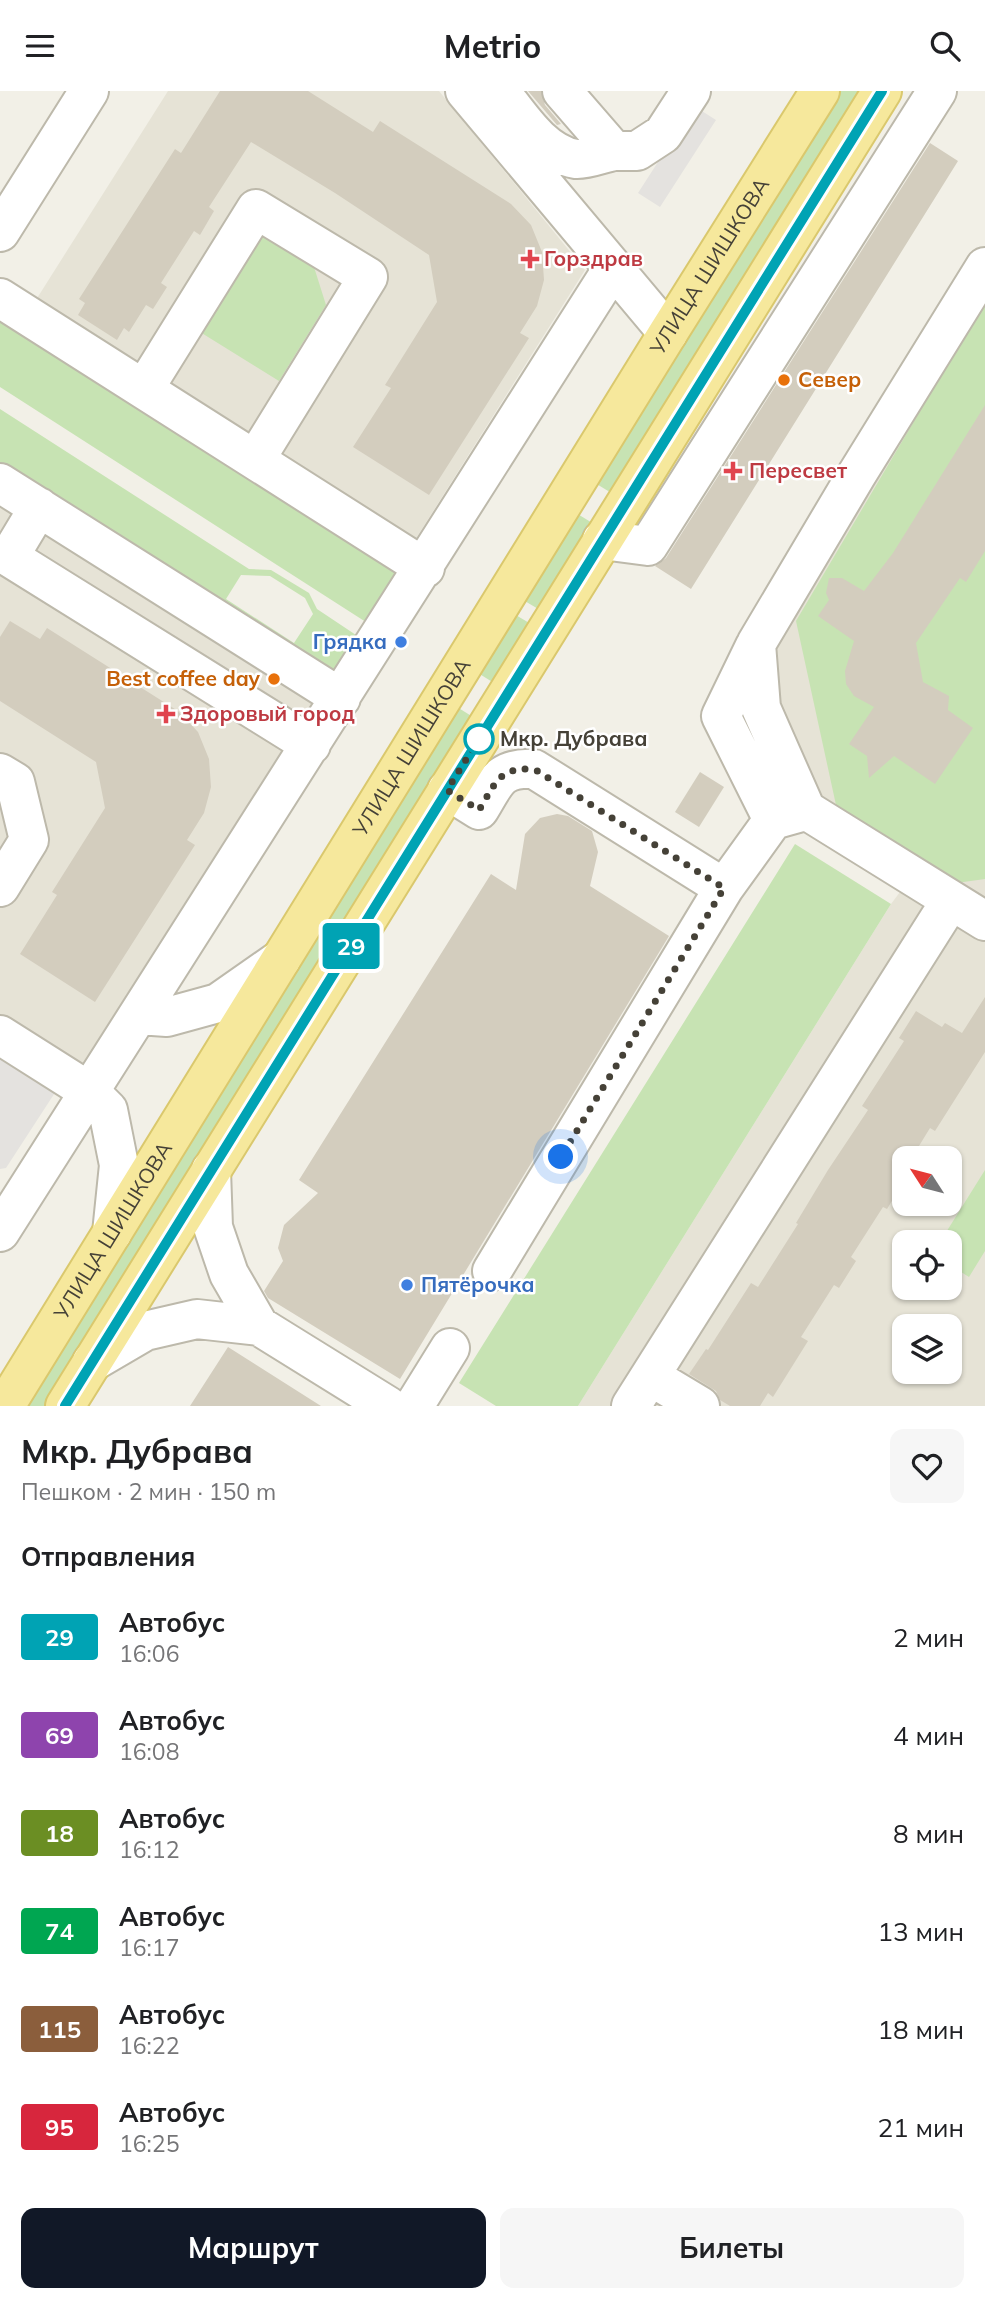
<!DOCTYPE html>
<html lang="ru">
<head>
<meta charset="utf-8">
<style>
	:root { --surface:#fff; --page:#f6f6f6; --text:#202124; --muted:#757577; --accent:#111827 }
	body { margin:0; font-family:Mulish,sans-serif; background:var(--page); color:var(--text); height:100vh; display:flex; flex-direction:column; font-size:26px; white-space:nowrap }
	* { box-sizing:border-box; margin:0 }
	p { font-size:23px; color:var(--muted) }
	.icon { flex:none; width:38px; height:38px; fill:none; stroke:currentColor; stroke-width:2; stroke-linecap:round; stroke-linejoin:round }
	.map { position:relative; height:1315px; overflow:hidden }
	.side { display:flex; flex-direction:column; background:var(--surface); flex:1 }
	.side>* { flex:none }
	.badge { padding:0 14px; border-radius:5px; font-size:24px; line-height:46px }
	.needle { width:46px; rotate:306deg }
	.fabs { position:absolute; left:892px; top:1055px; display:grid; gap:14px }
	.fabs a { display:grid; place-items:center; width:70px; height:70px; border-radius:14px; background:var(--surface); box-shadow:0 2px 5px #0004; font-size:35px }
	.you { position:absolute; width:35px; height:35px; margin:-18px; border:5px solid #fff; border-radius:50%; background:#1a73e8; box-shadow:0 0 0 10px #1a73e833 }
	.map>.badge { position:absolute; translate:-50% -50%; box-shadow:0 0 0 4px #fff }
	h2 { padding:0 21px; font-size:26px; line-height:63px }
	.round { display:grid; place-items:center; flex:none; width:74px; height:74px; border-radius:14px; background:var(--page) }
	.headline { display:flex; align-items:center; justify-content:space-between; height:119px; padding:0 21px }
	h1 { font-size:33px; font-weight:700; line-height:52px }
	.button { display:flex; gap:14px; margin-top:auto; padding:14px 21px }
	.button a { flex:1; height:80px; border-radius:14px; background:var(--accent); color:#fff; font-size:28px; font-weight:700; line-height:80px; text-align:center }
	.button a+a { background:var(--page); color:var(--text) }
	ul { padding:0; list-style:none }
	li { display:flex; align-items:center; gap:21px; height:98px; padding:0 21px }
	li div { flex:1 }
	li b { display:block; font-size:26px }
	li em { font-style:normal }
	li .badge { min-width:77px; font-weight:700; text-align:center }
	header { display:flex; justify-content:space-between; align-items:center; height:91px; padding:0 21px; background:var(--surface); font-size:32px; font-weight:700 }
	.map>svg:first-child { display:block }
	.residential { fill:#e6e3d6; fill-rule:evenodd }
	.green { fill:#c7e3b3; fill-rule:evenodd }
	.parking { fill:#e4e2df }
	.building { fill:#d3cdbe }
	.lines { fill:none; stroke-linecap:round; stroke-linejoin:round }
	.minor-casing { stroke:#bdb9ab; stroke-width:42 }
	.major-casing { stroke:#dac86d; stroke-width:42 }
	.minor { stroke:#fff; stroke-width:38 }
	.major { stroke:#f6e89c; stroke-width:38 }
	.line-casing { stroke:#fff; stroke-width:16 }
	.line { stroke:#00a3b4; stroke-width:10 }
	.walk { stroke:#454137; stroke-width:7; stroke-dasharray:0 12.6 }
	.health-dot { fill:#e0444e; stroke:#fff; stroke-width:2.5 }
	.food-dot { fill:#e8710a; stroke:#fff; stroke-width:2.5 }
	.shop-dot { fill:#3f7fe0; stroke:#fff; stroke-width:2.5 }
	.stop-dot { fill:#fff; stroke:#00a3b4; stroke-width:3.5 }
	.labels { text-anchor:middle; stroke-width:5; stroke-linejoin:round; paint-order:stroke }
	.health-label { font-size:21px; font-weight:bold; fill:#be3a42; stroke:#fff; text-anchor:start }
	.street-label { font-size:21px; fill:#454137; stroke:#fff }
	.food-label { font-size:21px; font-weight:bold; fill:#c56008; stroke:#fff; text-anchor:start }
	.shop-label { font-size:21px; font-weight:bold; fill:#366cbe; stroke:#fff; text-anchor:end }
	.stop-label { font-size:21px; font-weight:bold; fill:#454137; stroke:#fff; text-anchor:start }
</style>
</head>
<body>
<header><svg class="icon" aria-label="menu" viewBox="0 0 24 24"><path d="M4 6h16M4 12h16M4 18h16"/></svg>Metrio<svg class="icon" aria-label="search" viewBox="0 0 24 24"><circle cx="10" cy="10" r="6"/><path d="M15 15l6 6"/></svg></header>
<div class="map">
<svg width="985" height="1315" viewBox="0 0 985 1315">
	<rect width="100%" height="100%" fill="#f2f0e7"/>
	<path class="residential" d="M 168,0 L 439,0 L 585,179 L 415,449 L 34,212 Z
		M 985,176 L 985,1315 L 578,1315 L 891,813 L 912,785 L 721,625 ZM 905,1068 L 950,1068 L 950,1113 L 905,1113 ZM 905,1152 L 950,1152 L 950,1197 L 905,1197 ZM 905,1236 L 950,1236 L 950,1281 L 905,1281 Z
		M 0,403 L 317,604 L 66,999 L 0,959 Z"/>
	<path class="green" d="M 838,0 L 864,0 L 613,403 L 595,392 Z
		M 260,143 L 314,176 L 326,214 L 279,290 L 200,241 Z
		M 0,207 L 425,477 L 383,542 L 0,296 Z
		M 985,210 L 985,788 L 956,792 L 836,714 L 796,530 Z
		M 0,318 L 249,478 L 271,479 L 309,502 L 317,518 L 374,556 L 341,607 L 0,392 ZM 241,484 L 270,485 L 305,507 L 313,523 L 294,552 L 226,508 Z
		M 576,422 L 594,433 L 540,519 L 523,509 Z
		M 514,523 L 531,533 L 494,592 L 478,582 Z
		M 457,616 L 473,626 L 46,1315 L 23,1315 Z
		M 795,753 L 891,813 L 578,1315 L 496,1315 L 459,1292 Z
		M 985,1079 L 985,1160 L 969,1186 L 950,1174 L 950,1152 L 940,1151 Z"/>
	<path class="parking" d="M 694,15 L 716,29 L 660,116 L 638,102 Z
		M 0,959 L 58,997 L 6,1077 L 0,1078 Z"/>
	<path class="building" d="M 220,0 L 308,0 L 373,41 L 380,30 L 511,113 L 531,134 L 542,161 L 544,189 L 537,215 L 520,242 L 529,247 L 429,404 L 353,356 L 391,297 L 385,294 L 437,211 L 429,164 L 335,102 L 251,51 L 209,116 L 214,120 L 200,144 L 194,140 L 161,192 L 167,196 L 153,218 L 146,214 L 129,241 L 124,237 L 117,249 L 78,224 L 85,212 L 79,208 L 175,58 L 181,62 Z
		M 528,0 L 541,0 L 545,14 L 561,33 L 557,34 Z
		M 930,52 L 958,70 L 691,498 L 655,475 L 666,467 Z
		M 985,314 L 985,460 L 966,491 L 960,487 L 916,552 L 923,591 L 949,605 L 948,619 L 973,637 L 935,693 L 894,665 L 869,687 L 867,665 L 849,653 L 874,616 L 854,605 L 846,593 L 845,580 L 854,550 L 818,525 L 829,509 L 826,502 L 829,487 L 842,487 L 864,500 L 893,462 Z
		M 10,530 L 40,548 L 47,537 L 178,620 L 198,641 L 209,668 L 211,696 L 204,722 L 187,749 L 195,754 L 95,911 L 20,863 L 57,804 L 52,801 L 105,717 L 96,671 L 0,610 L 0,546 Z
		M 700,681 L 724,696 L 699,736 L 675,721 Z
		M 557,723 L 568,725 L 592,740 L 598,761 L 590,795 L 669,845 L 400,1288 L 268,1207 L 264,1200 L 283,1170 L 278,1157 L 284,1134 L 318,1102 L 299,1089 L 491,783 L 516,799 L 525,743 L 540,727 Z
		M 985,906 L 985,961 L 935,1040 L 930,1037 L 911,1068 L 905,1068 L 905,1077 L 897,1089 L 903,1092 L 887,1118 L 883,1116 L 851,1166 L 856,1170 L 839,1197 L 834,1194 L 801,1246 L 808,1250 L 773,1306 L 768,1302 L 760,1315 L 730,1315 L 720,1309 L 716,1300 L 689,1283 L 706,1258 L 708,1259 L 751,1192 L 758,1196 L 798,1133 L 796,1132 L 828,1079 L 868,1019 L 862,1015 L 904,950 L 899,947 L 916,920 L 942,936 L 945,932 L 962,942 Z
		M 228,1256 L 321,1315 L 190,1315 Z"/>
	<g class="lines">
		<defs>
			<path id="minor" d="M 465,0 L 668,242
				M 500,0 C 520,25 542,62 576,68 C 587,69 603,62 614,60
				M 562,0 L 614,60 L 637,60 L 663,43 L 691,0
				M 0,141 L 89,0
				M 985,176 L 857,383 L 756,553 L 761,617 L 806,719 L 985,830
				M 0,207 L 425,477
				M 144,298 L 256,118 L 368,186 L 255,369
				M 0,392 L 341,607
				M 39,416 L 9,466 L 311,654
				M 602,449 L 648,455 L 937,0
				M 755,555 L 721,625 L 773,729 L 798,722
				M 0,682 L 15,691 L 29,749 L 0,796
				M 447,699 L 479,719 C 496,692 498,676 534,678 L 724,797
				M 138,924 L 167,926 L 218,912 L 281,868
				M 0,944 L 90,1001 L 108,1019 L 119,1074 L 112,1142
				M 0,1141 L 613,177
				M 492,1180 L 724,797 L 773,729
				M 259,1235 L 388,1315
				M 92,1271 L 145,1240 L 197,1228 L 259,1235 L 229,1183 L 213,1136 L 211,1079
				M 650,1285 L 700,1315
				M 414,1315 L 450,1257
				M 631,1315 L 951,809"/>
			<g id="major">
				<path id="s1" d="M 5,1315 L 668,242 L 820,0"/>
				<path d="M 65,1315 L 882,0"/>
			</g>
		</defs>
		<use href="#minor" class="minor-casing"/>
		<use href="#major" class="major-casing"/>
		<use href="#minor" class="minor"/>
		<use href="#major" class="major"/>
	</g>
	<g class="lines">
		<defs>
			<path id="line" d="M 65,1315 L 882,0"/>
		</defs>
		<use href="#line" class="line-casing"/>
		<use href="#line" class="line"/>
		<path class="walk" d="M 479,648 L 447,699 L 479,719 C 496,692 498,676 534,678 L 724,797 L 561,1066"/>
	</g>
	<g class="health-dot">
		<path d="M526.5 157.5h7v7h7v7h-7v7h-7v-7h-7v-7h7z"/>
		<path d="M729.5 369.5h7v7h7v7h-7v7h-7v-7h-7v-7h7z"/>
		<path d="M162.5 612.5h7v7h7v7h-7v7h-7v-7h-7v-7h7z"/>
	</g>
	<g class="food-dot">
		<circle cx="784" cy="289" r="7"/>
		<circle cx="274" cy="588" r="7"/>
	</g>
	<g class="shop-dot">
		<circle cx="401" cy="551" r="7"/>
		<circle cx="407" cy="1194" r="7"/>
	</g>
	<circle class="stop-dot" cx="479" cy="648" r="14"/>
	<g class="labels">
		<g class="health-label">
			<text x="544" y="175">Горздрав</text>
			<text x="749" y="387">Пересвет</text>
			<text x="180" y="630">Здоровый город</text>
		</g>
		<g class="street-label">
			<text dy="7" stroke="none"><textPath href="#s1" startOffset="1340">УЛИЦА ШИШКОВА</textPath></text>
			<text dy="7" stroke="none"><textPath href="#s1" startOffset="774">УЛИЦА ШИШКОВА</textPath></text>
			<text dy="7" stroke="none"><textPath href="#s1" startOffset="206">УЛИЦА ШИШКОВА</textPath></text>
		</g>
		<g class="food-label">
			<text x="798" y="296">Север</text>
			<text x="260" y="595" text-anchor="end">Best coffee day</text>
		</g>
		<g class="shop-label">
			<text x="387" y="558">Грядка</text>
			<text x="421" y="1201" text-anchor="start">Пятёрочка</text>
		</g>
		<g class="stop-label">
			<text x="500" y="655">Мкр. Дубрава</text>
		</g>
	</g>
</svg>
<div class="fabs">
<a><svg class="needle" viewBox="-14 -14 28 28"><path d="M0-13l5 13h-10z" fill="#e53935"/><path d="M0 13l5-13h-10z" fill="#757577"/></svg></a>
<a><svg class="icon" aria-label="locate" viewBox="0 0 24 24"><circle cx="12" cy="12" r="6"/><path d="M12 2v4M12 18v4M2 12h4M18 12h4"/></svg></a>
<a><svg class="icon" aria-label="layers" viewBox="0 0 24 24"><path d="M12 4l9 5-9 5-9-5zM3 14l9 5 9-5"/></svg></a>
</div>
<div class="you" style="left:561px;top:1066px"></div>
<b class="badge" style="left:351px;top:855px;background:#00a3b4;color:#fff">29</b>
</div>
<section class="side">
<div class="headline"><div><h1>Мкр. Дубрава</h1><p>Пешком · 2 мин · 150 m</p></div><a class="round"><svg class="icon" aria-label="heart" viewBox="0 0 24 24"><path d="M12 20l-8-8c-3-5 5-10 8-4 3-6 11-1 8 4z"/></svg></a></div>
<h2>Отправления</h2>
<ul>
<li><span class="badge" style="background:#00a3b4;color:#fff">29</span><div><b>Автобус</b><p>16:06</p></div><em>2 мин</em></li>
<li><span class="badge" style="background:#8e44ad;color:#fff">69</span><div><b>Автобус</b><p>16:08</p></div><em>4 мин</em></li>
<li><span class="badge" style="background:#6b8e23;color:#fff">18</span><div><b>Автобус</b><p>16:12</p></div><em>8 мин</em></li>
<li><span class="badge" style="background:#00a651;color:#fff">74</span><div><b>Автобус</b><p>16:17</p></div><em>13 мин</em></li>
<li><span class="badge" style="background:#8b5e3c;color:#fff">115</span><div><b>Автобус</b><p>16:22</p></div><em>18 мин</em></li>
<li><span class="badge" style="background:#d7263d;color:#fff">95</span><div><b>Автобус</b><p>16:25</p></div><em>21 мин</em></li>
</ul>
<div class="button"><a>Маршрут</a><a>Билеты</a></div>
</section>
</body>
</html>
